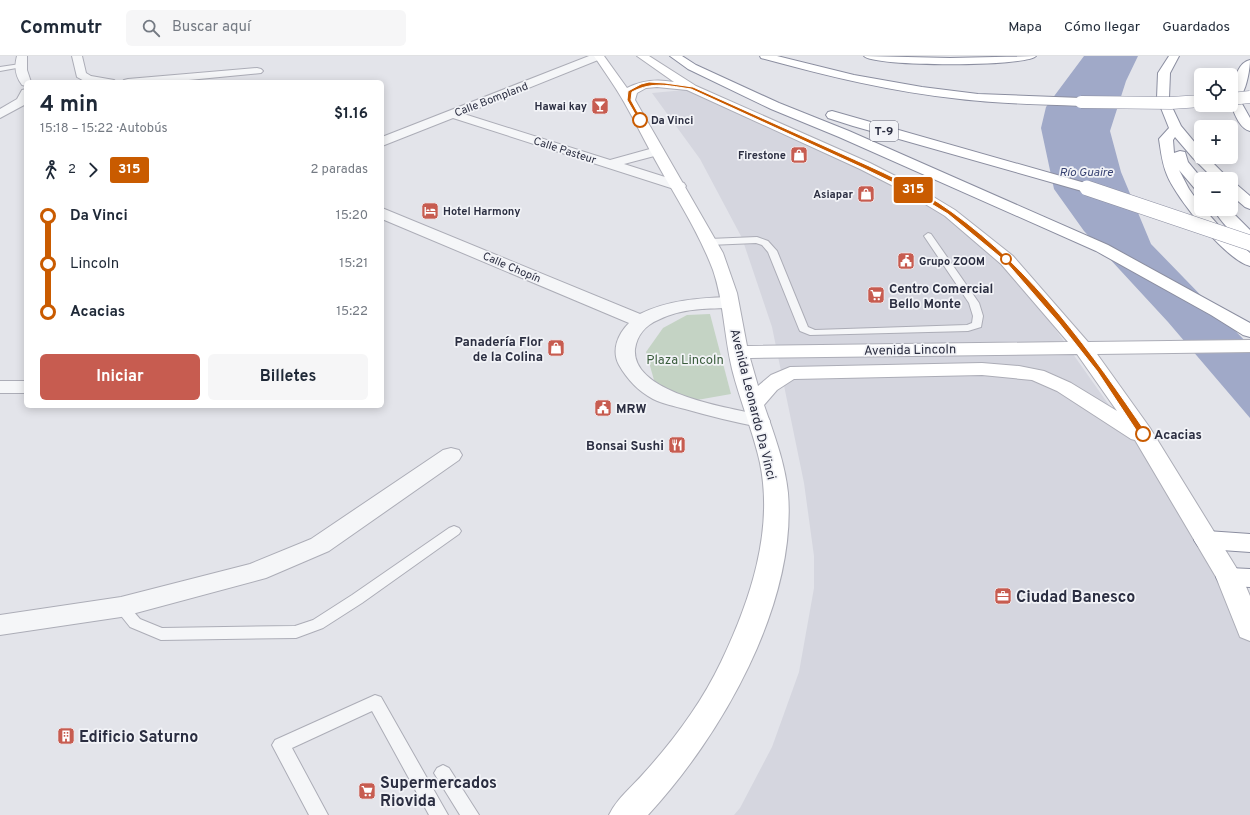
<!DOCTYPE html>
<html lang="es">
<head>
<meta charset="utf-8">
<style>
	:root { --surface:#fff; --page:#f6f6f7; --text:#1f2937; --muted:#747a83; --line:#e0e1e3; --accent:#c75c50 }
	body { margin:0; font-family:Overpass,sans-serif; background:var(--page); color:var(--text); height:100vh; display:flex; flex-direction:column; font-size:15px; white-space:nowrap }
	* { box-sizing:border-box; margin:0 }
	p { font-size:13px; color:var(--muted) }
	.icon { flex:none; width:22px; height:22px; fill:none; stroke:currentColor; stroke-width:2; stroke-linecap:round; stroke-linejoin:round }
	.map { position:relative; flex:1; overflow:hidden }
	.panel { position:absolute; left:24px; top:24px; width:360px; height:328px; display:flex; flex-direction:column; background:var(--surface); border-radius:6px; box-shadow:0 2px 10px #0003 }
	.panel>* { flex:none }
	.badge { padding:0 8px; border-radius:3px; font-size:14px; line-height:26px }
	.tools { position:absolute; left:1194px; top:12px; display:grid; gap:8px }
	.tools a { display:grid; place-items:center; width:44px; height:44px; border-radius:6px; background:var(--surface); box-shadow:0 2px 10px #0003; font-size:20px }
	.map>.badge { position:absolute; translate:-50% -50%; box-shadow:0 0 0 2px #fff }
	.legs { display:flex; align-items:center; gap:6px; height:44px; padding:0 16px; font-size:13px }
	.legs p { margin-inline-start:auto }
	.summary { display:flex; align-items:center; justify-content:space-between; height:68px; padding:0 16px }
	h1 { font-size:22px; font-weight:700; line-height:30px }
	.action { display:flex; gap:8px; margin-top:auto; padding:8px 16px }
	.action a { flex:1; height:46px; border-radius:6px; background:var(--accent); color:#fff; font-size:16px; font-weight:700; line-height:46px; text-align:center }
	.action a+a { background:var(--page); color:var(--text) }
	ul { padding:0 16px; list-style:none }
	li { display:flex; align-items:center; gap:14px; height:48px; font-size:15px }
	li i { display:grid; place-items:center; width:6px; height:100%; margin:0 5px; background:currentColor }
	li i::after { content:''; width:10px; height:10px; margin:-5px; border:3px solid; border-radius:50%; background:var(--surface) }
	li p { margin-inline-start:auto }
	li:first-child i { background:linear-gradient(#0000 50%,currentColor 0) }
	li:last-child i { background:linear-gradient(currentColor 50%,#0000 0) }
	header { display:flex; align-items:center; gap:24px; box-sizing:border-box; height:56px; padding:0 20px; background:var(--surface); border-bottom:1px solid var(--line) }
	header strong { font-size:19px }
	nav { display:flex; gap:22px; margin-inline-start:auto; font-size:14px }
	.search { width:280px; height:36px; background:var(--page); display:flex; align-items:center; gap:10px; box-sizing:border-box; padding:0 14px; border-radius:6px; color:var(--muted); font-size:15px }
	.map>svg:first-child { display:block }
	.built { fill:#d5d6df }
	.green { fill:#c4d3c4 }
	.water { fill:#a0a9c8 }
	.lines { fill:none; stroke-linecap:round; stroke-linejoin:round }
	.lane-casing { stroke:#acadb7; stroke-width:2 }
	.street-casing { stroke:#acadb7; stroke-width:2 }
	.secondary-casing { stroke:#acadb7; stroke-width:2 }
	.highway-casing { stroke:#8b8ea0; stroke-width:2 }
	.lane { fill:#f5f6f8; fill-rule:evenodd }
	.street { fill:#f5f6f8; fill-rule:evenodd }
	.secondary { fill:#fff; fill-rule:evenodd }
	.highway { fill:#fff; fill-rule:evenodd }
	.highway-bridge-far1-casing { stroke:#8b8ea0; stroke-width:13; stroke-linecap:butt }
	.highway-bridge-casing { stroke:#8b8ea0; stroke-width:16; stroke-linecap:butt }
	.highway-bridge-far1 { stroke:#fff; stroke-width:12 }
	.highway-bridge { stroke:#fff; stroke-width:15 }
	.line-1 { fill:#c95b00; stroke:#fff }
	.stop-1-dot { fill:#fff; stroke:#c95b00; stroke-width:2 }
	.labels { text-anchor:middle; stroke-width:3.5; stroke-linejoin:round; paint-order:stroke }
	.far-street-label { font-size:11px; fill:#2b2e41; stroke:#f2f3f7 }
	.far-poi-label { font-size:11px; font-weight:bold; fill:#2b2e41; stroke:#f2f3f7; text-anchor:end }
	.far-stop-label { font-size:11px; font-weight:bold; fill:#2b2e41; stroke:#f2f3f7; text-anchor:start }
	.shield { fill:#f2f3f7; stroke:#676978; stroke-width:1 }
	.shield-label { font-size:12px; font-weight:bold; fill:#2b2e41 }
	.far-water-label { font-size:12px; font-style:italic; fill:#384373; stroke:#f2f3f7 }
	.poi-label { font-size:13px; font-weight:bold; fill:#2b2e41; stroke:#f2f3f7; text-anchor:start }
	.street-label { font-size:13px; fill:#2b2e41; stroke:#f2f3f7 }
	.park-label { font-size:13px; fill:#3a5c3c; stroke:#f2f3f7 }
	.stop-label { font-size:13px; font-weight:bold; fill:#2b2e41; stroke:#f2f3f7; text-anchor:start }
	.near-poi-label { font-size:16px; font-weight:bold; fill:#2b2e41; stroke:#f2f3f7; text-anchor:start }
</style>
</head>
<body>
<header>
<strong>Commutr</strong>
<div class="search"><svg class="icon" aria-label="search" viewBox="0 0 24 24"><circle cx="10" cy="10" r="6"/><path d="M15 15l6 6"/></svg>Buscar aquí</div>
<nav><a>Mapa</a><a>Cómo llegar</a><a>Guardados</a></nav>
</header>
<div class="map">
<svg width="1250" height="759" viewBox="0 0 1250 759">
	<rect width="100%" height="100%" fill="#e3e4ea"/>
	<path class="built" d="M 696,33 L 945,151 L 1025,230 L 1195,471 L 1250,581 L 1250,759 L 734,759 L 740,752 L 772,691 L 799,616 L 814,532 L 814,500 L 804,427 L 772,271 L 742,182 L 700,103 L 652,37 Z"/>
	<path class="green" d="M 710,258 L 731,338 L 697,344 L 668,335 L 654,324 L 646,296 L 663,272 L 687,259 Z"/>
	<path class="water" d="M 1084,0 L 1138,0 L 1126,25 L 1110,75 L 1121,116 L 1151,188 L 1250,290 L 1250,362 L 1168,266 L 1084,175 L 1054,133 L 1041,72 L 1046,51 Z"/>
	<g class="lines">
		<defs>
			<path id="lane" d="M 20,8 L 22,9 L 22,11 L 0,15 L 0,11 Z
				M 928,177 L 931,178 L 979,247 L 983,260 L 981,271 L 968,275 L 810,279 L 800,275 L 799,273 L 768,196 L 762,189 L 756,187 L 709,189 L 705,186 L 709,183 L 757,181 L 768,185 L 777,195 L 808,271 L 815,274 L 967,269 L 972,267 L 973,260 L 969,247 L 924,180 Z
				M 454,470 L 459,472 L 461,475 L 459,478 L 362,547 L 323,572 L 296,582 L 161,584 L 130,571 L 114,551 L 116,547 L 121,546 L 126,547 L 140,563 L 162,572 L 295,570 L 313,564 L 352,539 L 449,472 Z
				M 375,639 L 381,641 L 448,759 L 429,759 L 372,655 L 292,692 L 328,759 L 309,759 L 272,689 L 275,684 Z
				M 443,709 L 449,712 L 479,759 L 460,759 L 434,717 L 437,712 Z"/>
			<path id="street" d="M 17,0 L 27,0 L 27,14 L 31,26 L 26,26 L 26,30 L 22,29 C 15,20 14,11 17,0 Z
				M 72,0 L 82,0 L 86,17 L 91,20 L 114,24 L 116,26 L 86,26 L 77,21 Z
				M 589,0 L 604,0 L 603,2 L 464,58 L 610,104 L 657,91 L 662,92 L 664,95 L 662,98 L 624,108 L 684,127 L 686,130 L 684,133 L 679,134 L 674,133 L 453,62 L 382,90 L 382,81 Z
				M 257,12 L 261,13 L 263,15 L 261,17 L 168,26 L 122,26 L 124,24 L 128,23 Z
				M 26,33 L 26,48 L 0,62 L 0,53 L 17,43 L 22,34 Z
				M 382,152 L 640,258 C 668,244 699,242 729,241 L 735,242 L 738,246 L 735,250 C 725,253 713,252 702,253 C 687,254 672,257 658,264 C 646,269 637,279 635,293 C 631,339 735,353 767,360 L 770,365 L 767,370 L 759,371 C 734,366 709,360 685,353 C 674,350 663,348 653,343 C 638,335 627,323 619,309 C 611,294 618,278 629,267 L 382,163 Z
				M 0,325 L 26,325 L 26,337 L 0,337 Z
				M 451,392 L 459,394 L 462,399 L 459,404 L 329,495 L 266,522 L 121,561 L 0,579 L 0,559 L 121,541 L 250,508 L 311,483 L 443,394 Z"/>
			<path id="secondary" d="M 594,0 L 604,0 L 627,32 C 642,24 658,23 674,26 L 637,0 L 649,0 L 696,30 L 870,107 L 917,131 L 955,154 L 1013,200 L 1088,286 L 1250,284 L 1250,296 L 1097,298 L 1150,372 L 1242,521 L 1250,540 L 1250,585 L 1240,581 L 1216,521 L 1135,384 L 1131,383 L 1057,335 L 1032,324 L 982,319 L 794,323 L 777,334 L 764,349 C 774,378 785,407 788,437 C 797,549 721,680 648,759 L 609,759 C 617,742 632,731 644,717 C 674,684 702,646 721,606 C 750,545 774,475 760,407 C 753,375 740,345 732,313 C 724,280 724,246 713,214 C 699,177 677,143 658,109 C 646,88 636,67 624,46 C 615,30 604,15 594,0 ZM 657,31 L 687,34 L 860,113 L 907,137 L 945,160 L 1001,208 L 1068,286 L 747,290 L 737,237 L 723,197 L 635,44 L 637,37 L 646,32 ZM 1077,298 L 1117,355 L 1071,327 L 1044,315 L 1019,310 L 982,307 L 790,311 L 771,319 L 758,330 L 750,302 Z"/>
			<path id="highway" d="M 670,0 L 682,0 L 696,9 L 779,47 L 849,75 L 1108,189 L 1250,267 L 1250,281 L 1243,279 L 1211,259 L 1096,195 L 839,81 L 771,53 L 688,13 Z
				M 760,0 L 777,0 L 854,19 L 922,31 L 978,38 L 1081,42 L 1085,43 L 1087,46 L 1085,49 L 1081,50 C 1041,48 1000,48 960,43 C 892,36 827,20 761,2 Z
				M 864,0 L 950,2 L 1036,0 C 1028,11 872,11 864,0 Z
				M 1169,0 L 1179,0 L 1170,17 L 1169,42 L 1167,45 L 1159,45 L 1157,42 L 1158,17 Z
				M 1250,4 C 1250,12 1247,30 1242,38 L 1234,38 L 1232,35 C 1235,24 1237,7 1250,4 Z
				M 1237,45 L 1241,46 L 1250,62 L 1250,75 C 1239,72 1235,58 1231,49 L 1233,46 Z
				M 1167,48 L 1171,49 L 1181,70 L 1201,94 L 1201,101 L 1207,101 L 1229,123 L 1214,123 L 1193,102 L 1175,81 L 1173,84 L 1174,97 L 1180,95 L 1185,96 L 1188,106 L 1202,123 L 1201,135 L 1196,134 L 1179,114 L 1189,133 L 1201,150 L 1201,153 L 1204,153 L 1219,170 L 1250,197 L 1250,210 C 1226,204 1176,142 1167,119 C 1162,107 1161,96 1159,83 L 1169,72 L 1161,52 L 1163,49 Z
				M 832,55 L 1092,129 L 1094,132 L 1092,135 L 1087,136 L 1082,135 L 853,70 L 828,62 L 826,59 L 828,56 Z
				M 1231,127 L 1236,128 L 1250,140 L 1250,153 L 1245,151 L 1231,139 Z
				M 1213,153 L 1229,153 L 1250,174 L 1250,188 C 1236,184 1221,165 1213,153 Z
				M 1207,475 L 1250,478 L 1250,496 L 1207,493 L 1198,490 L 1194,484 L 1198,478 Z
				M 1229,512 L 1250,513 L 1250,531 L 1229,530 L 1220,528 L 1216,521 L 1220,514 Z"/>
		</defs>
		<use href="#lane" class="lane-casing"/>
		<use href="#street" class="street-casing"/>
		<use href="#secondary" class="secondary-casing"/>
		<use href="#highway" class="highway-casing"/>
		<use href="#lane" class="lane"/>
		<use href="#street" class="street"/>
		<use href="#secondary" class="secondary"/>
		<use href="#highway" class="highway"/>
		<defs>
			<path id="highway-bridge-far1" d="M 1231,43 L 1250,41
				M 1081,46 L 1171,47 L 1201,45"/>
			<path id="highway-bridge" d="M 1087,132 L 1250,187"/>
		</defs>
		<use href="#highway-bridge-far1" class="highway-bridge-far1-casing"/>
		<use href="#highway-bridge" class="highway-bridge-casing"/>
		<use href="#highway-bridge-far1" class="highway-bridge-far1"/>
		<use href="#highway-bridge" class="highway-bridge"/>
	</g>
	<path class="line-1" d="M 649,26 L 665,27 L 693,31 C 742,53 791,75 840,97 C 878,114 918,131 952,156 C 1033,214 1092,297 1147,378 L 1146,380 L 1140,380 L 1097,315 L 1059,267 L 1005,205 L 948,158 L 910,135 L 863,112 L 691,33 C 669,30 653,25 632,36 L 631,44 L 642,64 L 639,65 L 627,44 L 628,35 L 641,28 Z"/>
	<defs>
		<symbol id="bar-square" viewBox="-11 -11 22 22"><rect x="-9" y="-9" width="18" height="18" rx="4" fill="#c75c50" stroke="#f2f3f7"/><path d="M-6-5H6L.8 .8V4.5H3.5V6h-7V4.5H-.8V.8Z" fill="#fff"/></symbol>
		<symbol id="shop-square" viewBox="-11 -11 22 22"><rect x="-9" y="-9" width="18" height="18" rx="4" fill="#c75c50" stroke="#f2f3f7"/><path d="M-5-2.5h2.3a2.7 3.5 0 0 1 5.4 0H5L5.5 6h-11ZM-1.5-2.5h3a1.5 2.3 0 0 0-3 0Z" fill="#fff"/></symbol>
		<symbol id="hotel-square" viewBox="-11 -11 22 22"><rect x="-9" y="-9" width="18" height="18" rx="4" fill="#c75c50" stroke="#f2f3f7"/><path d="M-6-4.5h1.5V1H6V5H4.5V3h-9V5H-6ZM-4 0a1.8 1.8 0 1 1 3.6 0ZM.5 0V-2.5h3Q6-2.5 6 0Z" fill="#fff"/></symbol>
		<symbol id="civic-square" viewBox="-11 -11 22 22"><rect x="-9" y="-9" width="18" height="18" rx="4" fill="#c75c50" stroke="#f2f3f7"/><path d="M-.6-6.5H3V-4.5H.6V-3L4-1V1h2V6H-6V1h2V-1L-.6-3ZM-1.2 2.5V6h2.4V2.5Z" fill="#fff"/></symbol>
		<symbol id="supermarket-square" viewBox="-11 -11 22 22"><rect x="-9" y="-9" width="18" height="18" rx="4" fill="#c75c50" stroke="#f2f3f7"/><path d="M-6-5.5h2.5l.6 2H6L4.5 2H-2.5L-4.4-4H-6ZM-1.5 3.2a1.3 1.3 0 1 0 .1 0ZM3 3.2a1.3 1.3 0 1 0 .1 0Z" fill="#fff"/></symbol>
		<symbol id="restaurant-square" viewBox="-11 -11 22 22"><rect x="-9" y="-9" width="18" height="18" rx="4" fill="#c75c50" stroke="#f2f3f7"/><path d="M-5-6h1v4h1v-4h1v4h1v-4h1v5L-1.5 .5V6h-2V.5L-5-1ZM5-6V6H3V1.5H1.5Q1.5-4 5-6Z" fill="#fff"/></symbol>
		<symbol id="office-square" viewBox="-11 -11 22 22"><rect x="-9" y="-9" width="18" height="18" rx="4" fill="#c75c50" stroke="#f2f3f7"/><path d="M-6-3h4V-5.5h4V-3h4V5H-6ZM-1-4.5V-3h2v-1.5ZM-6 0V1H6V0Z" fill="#fff"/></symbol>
		<symbol id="building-square" viewBox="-11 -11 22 22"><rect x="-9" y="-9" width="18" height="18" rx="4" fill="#c75c50" stroke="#f2f3f7"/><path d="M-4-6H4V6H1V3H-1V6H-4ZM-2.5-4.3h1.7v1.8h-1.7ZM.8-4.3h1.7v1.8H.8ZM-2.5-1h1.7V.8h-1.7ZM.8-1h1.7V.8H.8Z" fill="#fff"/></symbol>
	</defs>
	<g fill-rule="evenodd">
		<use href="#bar-square" x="590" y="40" width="20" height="20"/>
		<use href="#shop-square" x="789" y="89" width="20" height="20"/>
		<use href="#shop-square" x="856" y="128" width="20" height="20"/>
		<use href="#hotel-square" x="420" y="145" width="20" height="20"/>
		<use href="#civic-square" x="896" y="195" width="20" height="20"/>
		<use href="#supermarket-square" x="866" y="229" width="20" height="20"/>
		<use href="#shop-square" x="546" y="282" width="20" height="20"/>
		<use href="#civic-square" x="593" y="342" width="20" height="20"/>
		<use href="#restaurant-square" x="667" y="379" width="20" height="20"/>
		<use href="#office-square" x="993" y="530" width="20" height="20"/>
		<use href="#building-square" x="56" y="670" width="20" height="20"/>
		<use href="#supermarket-square" x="357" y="725" width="20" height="20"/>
	</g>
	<g class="stop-1-dot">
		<circle cx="640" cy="64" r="7"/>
		<circle cx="1006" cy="203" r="5"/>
		<circle cx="1143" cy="378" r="7"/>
	</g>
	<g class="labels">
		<g class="far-street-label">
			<text transform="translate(491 43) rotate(-21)" y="4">Calle Bompland</text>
			<text transform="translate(565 94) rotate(18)" y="4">Calle Pasteur</text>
			<text transform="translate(512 211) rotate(23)" y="4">Calle Chopín</text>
		</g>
		<g class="far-poi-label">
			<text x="587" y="54">Hawai kay</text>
			<text x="786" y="103">Firestone</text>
			<text x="853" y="142">Asiapar</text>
			<text x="443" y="159" text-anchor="start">Hotel Harmony</text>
			<text x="919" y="209" text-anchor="start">Grupo ZOOM</text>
		</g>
		<g class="far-stop-label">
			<text x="651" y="68">Da Vinci</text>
		</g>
		<rect class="shield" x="870" y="65" width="28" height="20" rx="3"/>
		<g class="shield-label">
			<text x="884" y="79">T-9</text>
		</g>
		<g class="far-water-label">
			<text x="1086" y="120">Río Guaire</text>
		</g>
		<g class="poi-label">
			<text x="889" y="237">Centro Comercial<tspan x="889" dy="15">Bello Monte</tspan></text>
			<text x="543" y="290" text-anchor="end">Panadería Flor<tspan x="543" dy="15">de la Colina</tspan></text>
			<text x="616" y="357">MRW</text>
			<text x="664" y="394" text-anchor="end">Bonsai Sushi</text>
		</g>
		<g class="street-label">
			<text transform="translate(910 293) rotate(-1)" y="5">Avenida Lincoln</text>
			<text transform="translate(754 348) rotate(76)" y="5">Avenida Leonardo Da Vinci</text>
		</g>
		<g class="park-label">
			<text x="685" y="308">Plaza Lincoln</text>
		</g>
		<g class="stop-label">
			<text x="1154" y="383">Acacias</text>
		</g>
		<g class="near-poi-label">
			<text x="1016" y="546">Ciudad Banesco</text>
			<text x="79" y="686">Edificio Saturno</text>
			<text x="380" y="732">Supermercados<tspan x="380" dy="18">Riovida</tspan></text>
		</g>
	</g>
</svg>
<div class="tools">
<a><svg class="icon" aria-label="locate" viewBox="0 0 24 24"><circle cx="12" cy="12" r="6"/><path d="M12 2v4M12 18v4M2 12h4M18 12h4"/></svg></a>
<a>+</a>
<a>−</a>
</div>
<b class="badge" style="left:913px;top:134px;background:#c95b00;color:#fff">315</b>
<section class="panel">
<div class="summary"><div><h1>4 min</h1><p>15:18 – 15:22 · Autobús</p></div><b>$1.16</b></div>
<div class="legs"><svg class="icon" aria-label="walk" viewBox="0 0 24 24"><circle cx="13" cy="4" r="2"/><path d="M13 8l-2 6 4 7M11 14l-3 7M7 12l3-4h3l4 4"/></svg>2<svg class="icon" aria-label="forward" viewBox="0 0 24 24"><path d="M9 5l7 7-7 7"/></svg><b class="badge" style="background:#c95b00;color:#fff">315</b><p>2 paradas</p></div>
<ul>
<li><i style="color:#c95b00"></i><b>Da Vinci</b><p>15:20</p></li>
<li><i style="color:#c95b00"></i><span>Lincoln</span><p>15:21</p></li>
<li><i style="color:#c95b00"></i><b>Acacias</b><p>15:22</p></li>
</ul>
<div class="action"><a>Iniciar</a><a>Billetes</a></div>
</section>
</div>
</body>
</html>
